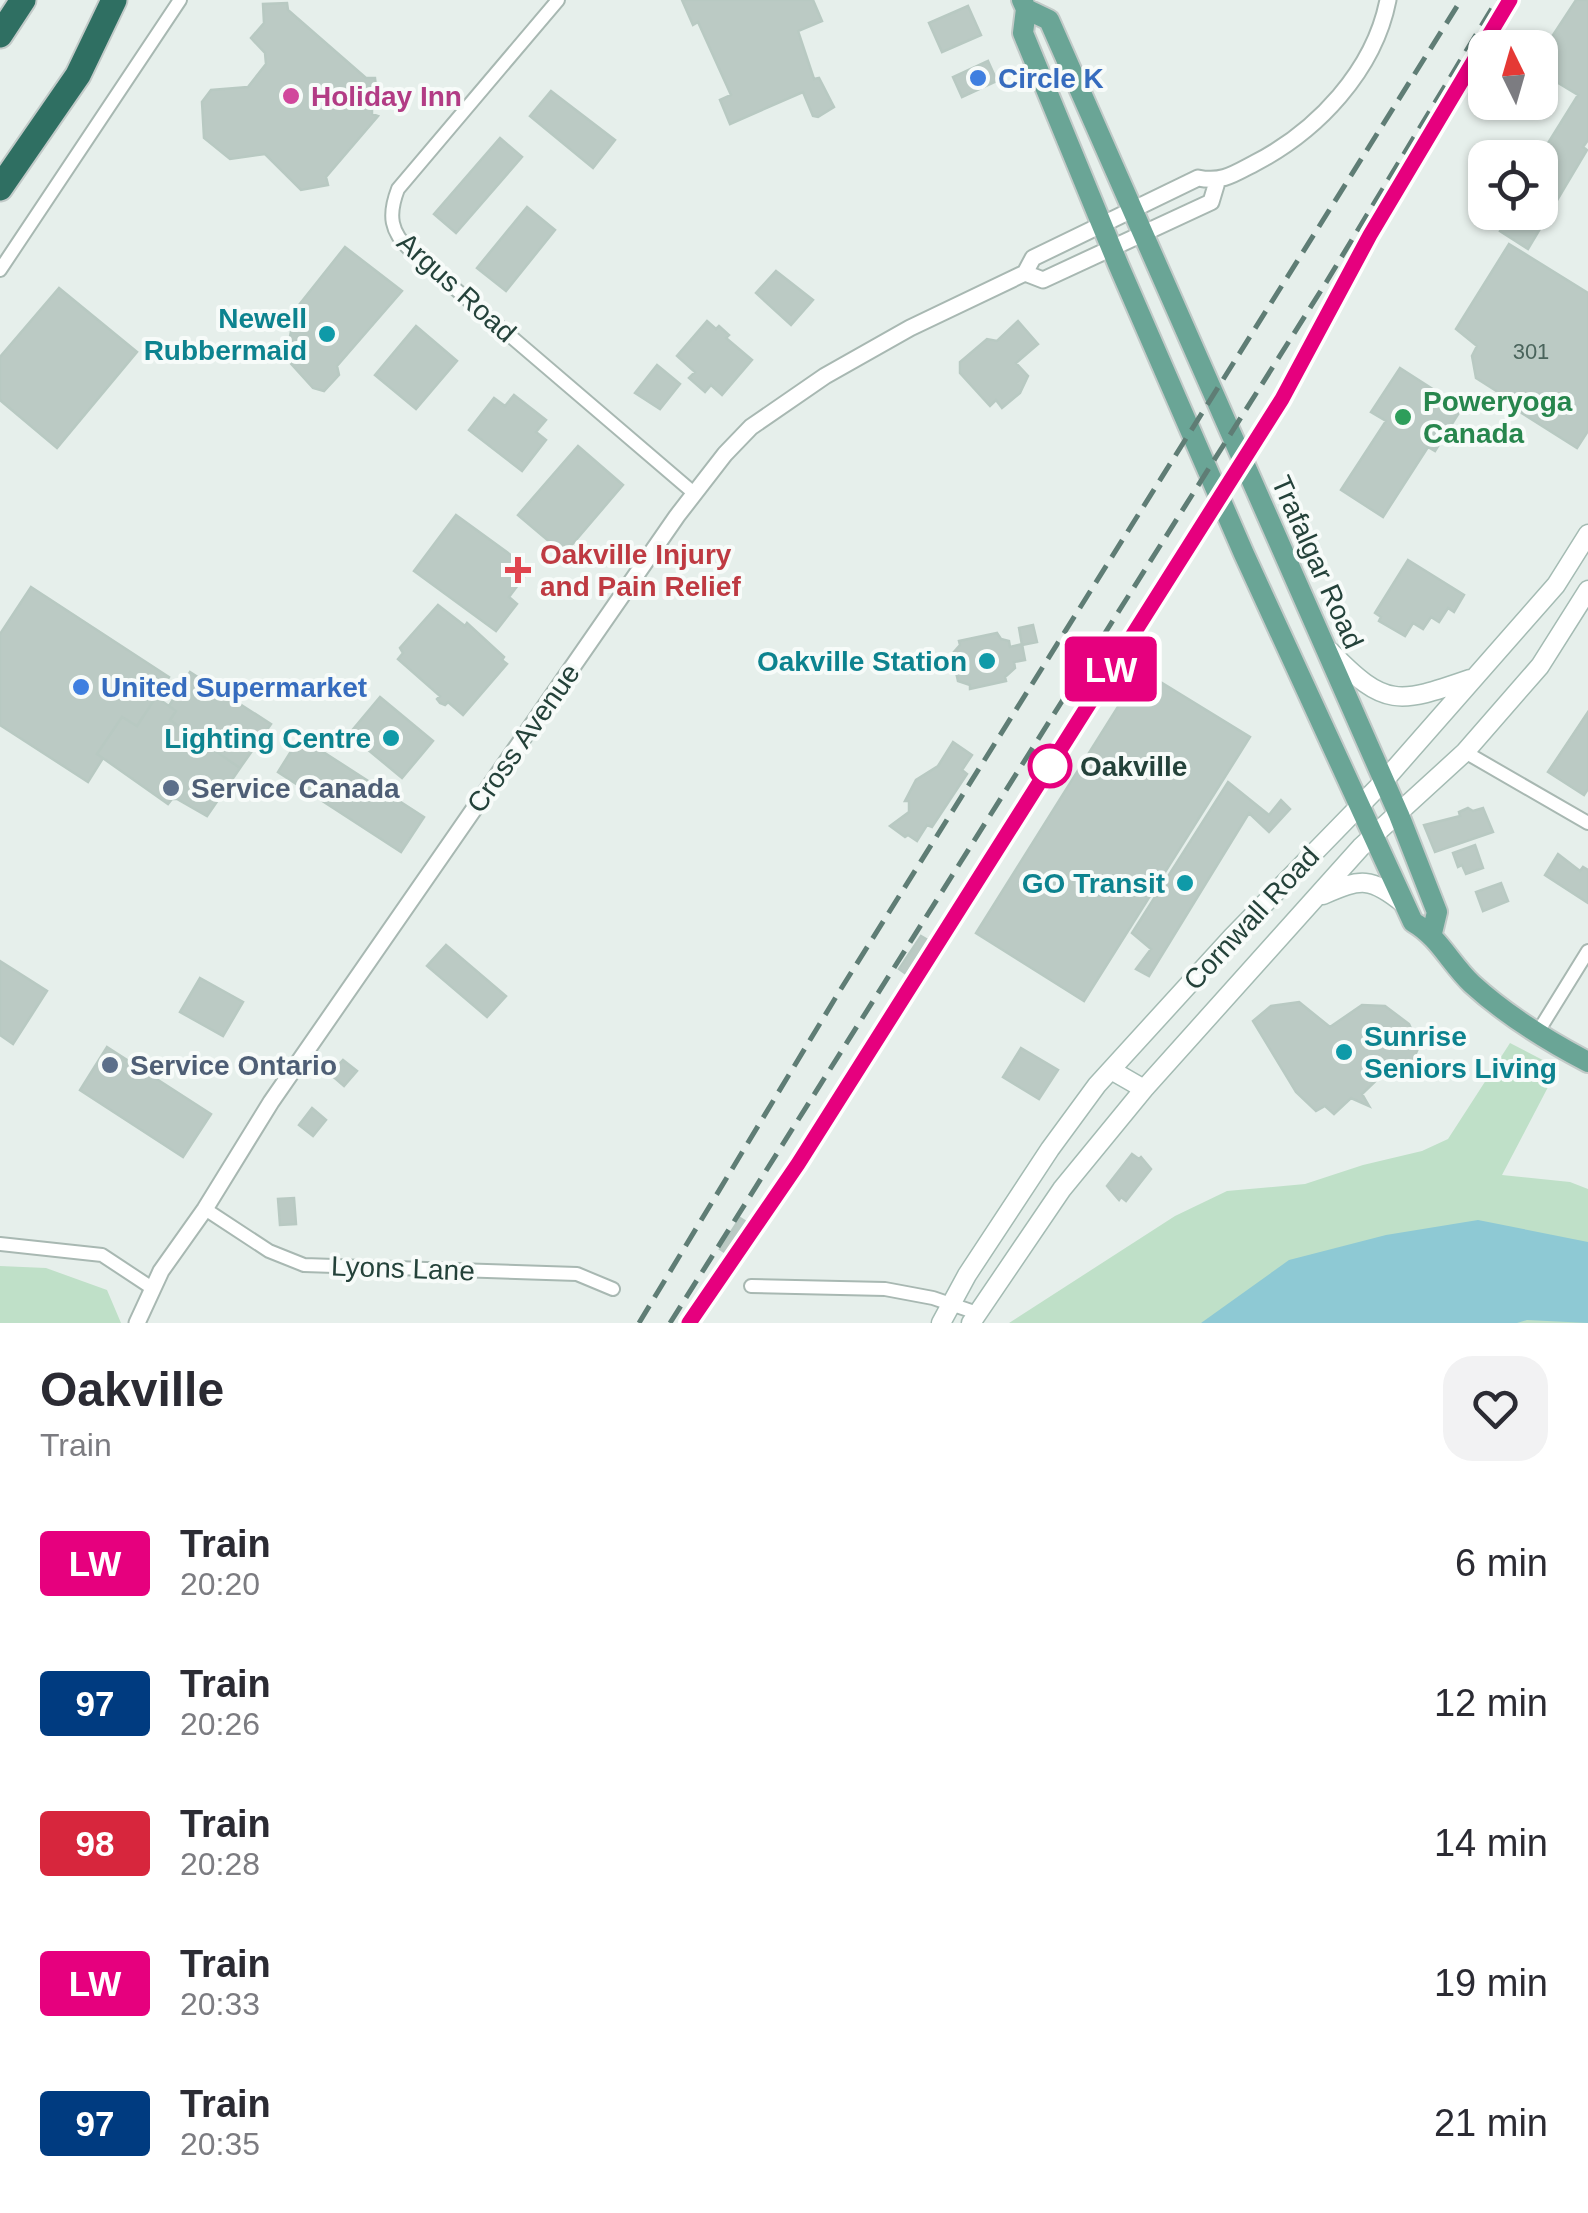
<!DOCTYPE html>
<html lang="en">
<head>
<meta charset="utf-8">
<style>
	:root { --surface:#fff; --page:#f2f2f3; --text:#2b2b33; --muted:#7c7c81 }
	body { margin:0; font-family:Helvetica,sans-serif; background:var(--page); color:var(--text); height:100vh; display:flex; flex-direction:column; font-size:38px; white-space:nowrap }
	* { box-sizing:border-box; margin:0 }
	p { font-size:32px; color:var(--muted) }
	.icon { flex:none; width:55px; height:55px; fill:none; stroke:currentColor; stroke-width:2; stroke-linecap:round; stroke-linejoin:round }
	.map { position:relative; height:1323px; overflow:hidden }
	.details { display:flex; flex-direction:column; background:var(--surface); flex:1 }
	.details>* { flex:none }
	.badge { padding:0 20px; border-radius:8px; font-size:35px; line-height:65px }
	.needle { width:65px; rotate:355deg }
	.buttons { position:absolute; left:1468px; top:30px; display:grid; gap:20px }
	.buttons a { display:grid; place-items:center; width:90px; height:90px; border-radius:20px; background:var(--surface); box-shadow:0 2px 8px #0004; font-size:50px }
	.map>.badge { position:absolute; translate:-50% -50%; box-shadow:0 0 0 5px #fff }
	.round { display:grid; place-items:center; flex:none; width:105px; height:105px; border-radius:30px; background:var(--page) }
	.summary { display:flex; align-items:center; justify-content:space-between; height:170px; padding:0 40px }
	h1 { font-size:48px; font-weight:700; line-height:75px }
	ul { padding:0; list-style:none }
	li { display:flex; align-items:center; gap:30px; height:140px; padding:0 40px }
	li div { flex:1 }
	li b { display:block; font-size:38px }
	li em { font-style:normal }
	li .badge { min-width:110px; font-weight:700; text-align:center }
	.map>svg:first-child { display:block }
	.green { fill:#bfe0c8 }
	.water { fill:#8ec9d4 }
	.building { fill:#bbcac4; stroke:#b8c9c2; stroke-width:2.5 }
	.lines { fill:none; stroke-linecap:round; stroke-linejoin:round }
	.minor-casing { stroke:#a8b8b2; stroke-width:16 }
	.tertiary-casing { stroke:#a8b8b2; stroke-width:19 }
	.secondary-casing { stroke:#a4bbb3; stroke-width:21 }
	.primary-casing { stroke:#c2cac8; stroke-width:24 }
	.motorway-casing { stroke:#c2cac8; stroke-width:29 }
	.minor { stroke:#fff; stroke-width:12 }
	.tertiary { stroke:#fff; stroke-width:15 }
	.secondary { stroke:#fff; stroke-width:18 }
	.primary { stroke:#6aa596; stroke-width:20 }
	.motorway { stroke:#2f6f62; stroke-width:25 }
	.rail { stroke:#5f7d75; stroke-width:5; stroke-dasharray:20 10; stroke-linecap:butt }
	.line-casing { stroke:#fff; stroke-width:22 }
	.line { stroke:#e6007e; stroke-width:15 }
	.shop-dot { fill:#3f7fe0; stroke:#f7fbf9; stroke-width:4 }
	.hotel-dot { fill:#d1479c; stroke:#f7fbf9; stroke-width:4 }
	.culture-dot { fill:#0f9aa8; stroke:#f7fbf9; stroke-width:4 }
	.leisure-dot { fill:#2e9e5b; stroke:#f7fbf9; stroke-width:4 }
	.health-dot { fill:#e0444e; stroke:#f7fbf9; stroke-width:4 }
	.stop-dot { fill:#fff; stroke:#e6007e; stroke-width:5 }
	.service-dot { fill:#5c6f8a; stroke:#f7fbf9; stroke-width:4 }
	.labels { text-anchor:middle; stroke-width:8; stroke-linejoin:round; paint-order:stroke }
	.number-label { font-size:22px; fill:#4a645c }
	.shop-label { font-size:28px; font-weight:bold; fill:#366cbe; stroke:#f7fbf9; text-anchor:start }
	.hotel-label { font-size:28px; font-weight:bold; fill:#b23c85; stroke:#f7fbf9; text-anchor:start }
	.street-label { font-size:28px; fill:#24423a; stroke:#f7fbf9 }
	.culture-label { font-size:28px; font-weight:bold; fill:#0d838f; stroke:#f7fbf9; text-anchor:end }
	.leisure-label { font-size:28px; font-weight:bold; fill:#27864d; stroke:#f7fbf9; text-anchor:start }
	.health-label { font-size:28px; font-weight:bold; fill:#be3a42; stroke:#f7fbf9; text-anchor:start }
	.stop-label { font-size:28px; font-weight:bold; fill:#24423a; stroke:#f7fbf9; text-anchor:start }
	.service-label { font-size:28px; font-weight:bold; fill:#4e5e75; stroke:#f7fbf9; text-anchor:start }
</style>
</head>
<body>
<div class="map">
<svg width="1588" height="1323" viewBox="0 0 1588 1323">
	<rect width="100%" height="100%" fill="#e6efeb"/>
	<path class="green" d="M 1510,1043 L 1558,1068 L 1502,1175 L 1570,1182 L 1588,1189 L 1588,1323 L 1009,1323 L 1175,1216 L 1227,1191 L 1305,1184 L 1363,1165 L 1422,1151 L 1448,1139 Z
		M 0,1266 L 46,1268 L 107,1290 L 121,1323 L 0,1323 Z"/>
	<path class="water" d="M 1478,1220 L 1588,1242 L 1588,1323 L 1527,1320 L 1517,1323 L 1201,1323 L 1289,1260 L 1386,1235 Z"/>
	<path class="building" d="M 682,0 L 813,0 L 822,21 L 798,31 L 814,79 L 819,78 L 834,107 L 818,117 L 813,116 L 803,92 L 730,124 L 720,100 L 731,95 L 698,22 L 693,25 Z
		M 1576,0 L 1588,0 L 1588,140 L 1583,147 L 1587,150 L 1528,249 L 1500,231 L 1512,212 L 1540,212 L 1540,165 L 1544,159 L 1540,156 L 1578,95 L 1545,75 L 1556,61 L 1542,52 Z
		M 287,3 L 288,10 L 366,78 L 375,78 L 378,106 L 372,107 L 372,114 L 378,116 L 326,177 L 328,185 L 301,190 L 265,154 L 230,159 L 204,138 L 202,102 L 211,90 L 248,87 L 266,64 L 265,53 L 251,38 L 264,23 L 263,4 Z
		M 968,6 L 981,35 L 942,52 L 929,23 Z
		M 988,61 L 997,81 L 962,97 L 953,77 Z
		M 551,91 L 615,140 L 593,168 L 530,116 Z
		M 500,138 L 522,157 L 456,233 L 434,214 Z
		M 527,207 L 555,230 L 506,291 L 477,268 Z
		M 1509,244 L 1588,293 L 1588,431 L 1577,448 L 1520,412 L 1523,408 L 1476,378 L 1472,356 L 1477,346 L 1456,329 Z
		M 345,247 L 402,291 L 337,366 L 339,375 L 324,391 L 313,388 L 286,358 L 295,310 Z
		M 776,271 L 813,300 L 791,325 L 756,293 Z
		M 59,288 L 137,352 L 57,448 L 0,400 L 0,357 Z
		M 707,321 L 716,329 L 719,326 L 729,335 L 726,338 L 752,360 L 722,395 L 711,385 L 705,392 L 689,378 L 695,372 L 677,356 Z
		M 1018,321 L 1038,344 L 1016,363 L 1028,376 L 1020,393 L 1002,408 L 996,400 L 990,406 L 960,373 L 960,362 L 987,339 L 997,341 Z
		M 416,326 L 457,361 L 416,409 L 375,375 Z
		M 657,365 L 680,384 L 660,409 L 635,393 Z
		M 1400,368 L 1462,408 L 1435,451 L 1428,447 L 1383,517 L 1341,490 L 1386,421 L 1371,412 Z
		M 514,395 L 546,420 L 536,432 L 546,440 L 522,471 L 469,430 L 494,398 L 505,406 Z
		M 578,446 L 623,485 L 564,554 L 518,515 Z
		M 456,515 L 530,569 L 509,597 L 517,604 L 496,631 L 414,571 Z
		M 1408,560 L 1464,595 L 1454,612 L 1448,608 L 1439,622 L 1431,617 L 1423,629 L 1413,623 L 1405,636 L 1379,621 L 1381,617 L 1375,613 Z
		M 31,587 L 169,677 L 137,726 L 122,717 L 97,754 L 103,758 L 88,782 L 0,725 L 0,634 Z
		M 438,605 L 465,626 L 467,623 L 504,657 L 502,660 L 507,664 L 463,715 L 448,702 L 445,705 L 440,703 L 437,699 L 440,696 L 398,659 L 403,653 L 400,648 Z
		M 1033,625 L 1037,642 L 1022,645 L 1019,628 Z
		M 997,633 L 1001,639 L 1009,641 L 1010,647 L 1022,644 L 1025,660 L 1014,662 L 1015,668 L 1005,677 L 1006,681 L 970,689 L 970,685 L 958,681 L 952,654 L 960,645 L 959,641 Z
		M 1141,670 L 1250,737 L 1084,1001 L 976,933 Z
		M 190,672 L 271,724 L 240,768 L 170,720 L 176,711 L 169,706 Z
		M 156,697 L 176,711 L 170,720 L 240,768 L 207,816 L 177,799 L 172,799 L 168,804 L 97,754 L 122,717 L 137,726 Z
		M 380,697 L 433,741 L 402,778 L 349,734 Z
		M 1588,712 L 1588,789 L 1584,795 L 1548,772 Z
		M 300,737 L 424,817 L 401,852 L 278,772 Z
		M 953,742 L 972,755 L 962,770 L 967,774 L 932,827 L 927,825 L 917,841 L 908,835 L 905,837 L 890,826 L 909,812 L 909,801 L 905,801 L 916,780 L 938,766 Z
		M 1228,782 L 1269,815 L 1281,800 L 1290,809 L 1269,832 L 1249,813 L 1149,976 L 1136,969 L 1151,949 L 1132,933 Z
		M 1468,808 L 1473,811 L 1483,808 L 1493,832 L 1435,852 L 1424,825 L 1460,816 L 1459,812 Z
		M 1475,845 L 1483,868 L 1466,874 L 1462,865 L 1458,867 L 1453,853 Z
		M 1558,854 L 1580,871 L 1583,867 L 1588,870 L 1588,903 L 1545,875 Z
		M 1501,883 L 1508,901 L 1483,911 L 1476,892 Z
		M 921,936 L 931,942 L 909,976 L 899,969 Z
		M 446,945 L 506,996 L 487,1017 L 427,966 Z
		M 0,961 L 47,991 L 13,1044 L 0,1035 Z
		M 200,978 L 243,1002 L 223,1036 L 180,1012 Z
		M 1299,1002 L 1330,1027 L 1362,1005 L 1385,1006 L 1409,1024 L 1419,1046 L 1411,1065 L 1398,1079 L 1391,1066 L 1362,1094 L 1369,1106 L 1351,1098 L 1334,1114 L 1325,1106 L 1316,1111 L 1296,1092 L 1253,1021 L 1271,1006 Z
		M 107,1047 L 211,1114 L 183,1157 L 80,1090 Z
		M 1021,1048 L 1058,1070 L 1039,1099 L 1003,1077 Z
		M 343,1060 L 357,1071 L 344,1086 L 330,1074 Z
		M 312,1108 L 326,1120 L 313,1136 L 299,1125 Z
		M 1132,1154 L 1139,1159 L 1141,1157 L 1151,1169 L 1126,1201 L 1121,1197 L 1119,1200 L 1107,1186 Z
		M 294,1198 L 296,1224 L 280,1225 L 278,1199 Z
		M 740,1218 L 751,1225 L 728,1254 L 720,1249 Z"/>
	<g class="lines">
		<defs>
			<path id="minor" d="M 558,0 L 398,189 C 388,215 390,232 411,251 L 695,494
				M 0,270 L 180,0
				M 1465,752 L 1588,823
				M 1536,1035 L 1588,951
				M 205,1209 L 269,1251 L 304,1265 L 577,1274 L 613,1289
				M 0,1244 L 102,1255 L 152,1288
				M 751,1286 L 885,1289 L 933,1298 L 977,1313"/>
			<path id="tertiary" d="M 1025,273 L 1043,280 L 1211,202 L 1217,182
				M 137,1323 L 161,1271 L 205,1209 L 271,1102 L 677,516 L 725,454 L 751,427 L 825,376 L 910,328 L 1025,273 L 1033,258 L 1198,178 C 1222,183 1234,174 1255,163 C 1317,131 1374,71 1388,0"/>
			<path id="secondary" d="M 1330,651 C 1385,708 1398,704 1470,679
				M 1323,895 C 1361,878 1371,877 1404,904
				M 1111,1070 L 1144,1089
				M 941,1323 L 967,1275 L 1050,1149 L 1097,1085 L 1232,937 L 1383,782 L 1556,585 L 1588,534
				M 971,1323 L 1062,1189 L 1144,1089 L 1361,847 L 1465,752 L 1540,666 L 1588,590"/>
			<path id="primary" d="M 1022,0 L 1026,9 L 1023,33 L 1118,264 L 1244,554 L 1413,922 C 1439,937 1450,963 1472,984 C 1507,1016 1546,1040 1588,1062
				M 1026,9 L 1049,20 L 1399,815 L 1437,912 L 1432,933"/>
			<path id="motorway" d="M 0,35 L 23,0
				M 0,188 L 78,75 L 114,0"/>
		</defs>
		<use href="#minor" class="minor-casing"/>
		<use href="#tertiary" class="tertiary-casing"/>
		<use href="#secondary" class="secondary-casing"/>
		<use href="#primary" class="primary-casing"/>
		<use href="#motorway" class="motorway-casing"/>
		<use href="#minor" class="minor"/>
		<use href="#tertiary" class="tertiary"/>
		<use href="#secondary" class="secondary"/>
		<use href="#primary" class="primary"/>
		<use href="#motorway" class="motorway"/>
		<path class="rail" d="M 639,1323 L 839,992 L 1461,0
			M 670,1323 L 1327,281 L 1497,0
			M 689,1323 L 798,1164 L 1261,433 L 1363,248"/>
	</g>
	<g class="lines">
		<defs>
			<path id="line" d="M 689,1323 L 798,1164 L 1282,399 L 1370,235 L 1510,0"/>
		</defs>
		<use href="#line" class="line-casing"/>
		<use href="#line" class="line"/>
	</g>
	<g class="shop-dot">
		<circle cx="978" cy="78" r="10"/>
		<circle cx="81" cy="687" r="10"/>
	</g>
	<circle class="hotel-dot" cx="291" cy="96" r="10"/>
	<g class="culture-dot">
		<circle cx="327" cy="334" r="10"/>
		<circle cx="987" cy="661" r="10"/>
		<circle cx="391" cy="738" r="10"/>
		<circle cx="1185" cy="883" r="10"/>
		<circle cx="1344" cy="1052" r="10"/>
	</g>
	<circle class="leisure-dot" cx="1403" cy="417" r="10"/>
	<path class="health-dot" d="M513 555h10v10h10v10h-10v10h-10v-10h-10v-10h10z"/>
	<circle class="stop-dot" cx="1050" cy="766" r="20"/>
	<g class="service-dot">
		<circle cx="171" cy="788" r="10"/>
		<circle cx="110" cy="1065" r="10"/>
	</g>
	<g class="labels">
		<g class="number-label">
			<text x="1531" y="359">301</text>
		</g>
		<g class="shop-label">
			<text x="998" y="88">Circle K</text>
			<text x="101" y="697">United Supermarket</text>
		</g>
		<g class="hotel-label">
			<text x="311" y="106">Holiday Inn</text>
		</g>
		<g class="street-label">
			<text transform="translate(457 287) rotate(42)" y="10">Argus Road</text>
			<text transform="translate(1318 562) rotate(66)" y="10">Trafalgar Road</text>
			<text transform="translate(523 738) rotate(-55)" y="10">Cross Avenue</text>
			<text transform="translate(1251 918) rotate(-47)" y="10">Cornwall Road</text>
			<text transform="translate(403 1268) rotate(2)" y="10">Lyons Lane</text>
		</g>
		<g class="culture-label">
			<text x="307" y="328">Newell<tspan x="307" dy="32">Rubbermaid</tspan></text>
			<text x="967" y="671">Oakville Station</text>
			<text x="371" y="748">Lighting Centre</text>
			<text x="1165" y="893">GO Transit</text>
			<text x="1364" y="1046" text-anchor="start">Sunrise<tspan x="1364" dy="32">Seniors Living</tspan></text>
		</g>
		<g class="leisure-label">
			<text x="1423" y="411">Poweryoga<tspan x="1423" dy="32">Canada</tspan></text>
		</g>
		<g class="health-label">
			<text x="540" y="564">Oakville Injury<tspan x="540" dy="32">and Pain Relief</tspan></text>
		</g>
		<g class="stop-label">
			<text x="1080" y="776">Oakville</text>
		</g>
		<g class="service-label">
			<text x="191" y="798">Service Canada</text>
			<text x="130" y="1075">Service Ontario</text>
		</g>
	</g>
</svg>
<div class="buttons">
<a><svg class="needle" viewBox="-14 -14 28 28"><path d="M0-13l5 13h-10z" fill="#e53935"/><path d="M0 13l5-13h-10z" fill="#7c7c81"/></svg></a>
<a><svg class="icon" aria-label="locate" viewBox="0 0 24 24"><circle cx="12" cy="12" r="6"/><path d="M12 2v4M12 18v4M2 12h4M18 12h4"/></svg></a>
</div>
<b class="badge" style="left:1111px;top:669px;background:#e6007e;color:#fff">LW</b>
</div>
<section class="details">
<div class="summary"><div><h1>Oakville</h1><p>Train</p></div><a class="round"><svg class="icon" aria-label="heart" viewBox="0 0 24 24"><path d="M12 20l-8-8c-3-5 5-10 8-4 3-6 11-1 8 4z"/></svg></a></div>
<ul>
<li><span class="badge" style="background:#e6007e;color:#fff">LW</span><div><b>Train</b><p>20:20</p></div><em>6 min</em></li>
<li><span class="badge" style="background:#003b80;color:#fff">97</span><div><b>Train</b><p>20:26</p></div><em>12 min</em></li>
<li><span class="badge" style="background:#d7263d;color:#fff">98</span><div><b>Train</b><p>20:28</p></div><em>14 min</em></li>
<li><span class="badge" style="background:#e6007e;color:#fff">LW</span><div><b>Train</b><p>20:33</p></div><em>19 min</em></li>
<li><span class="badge" style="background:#003b80;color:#fff">97</span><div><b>Train</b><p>20:35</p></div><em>21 min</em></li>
</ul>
</section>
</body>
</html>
